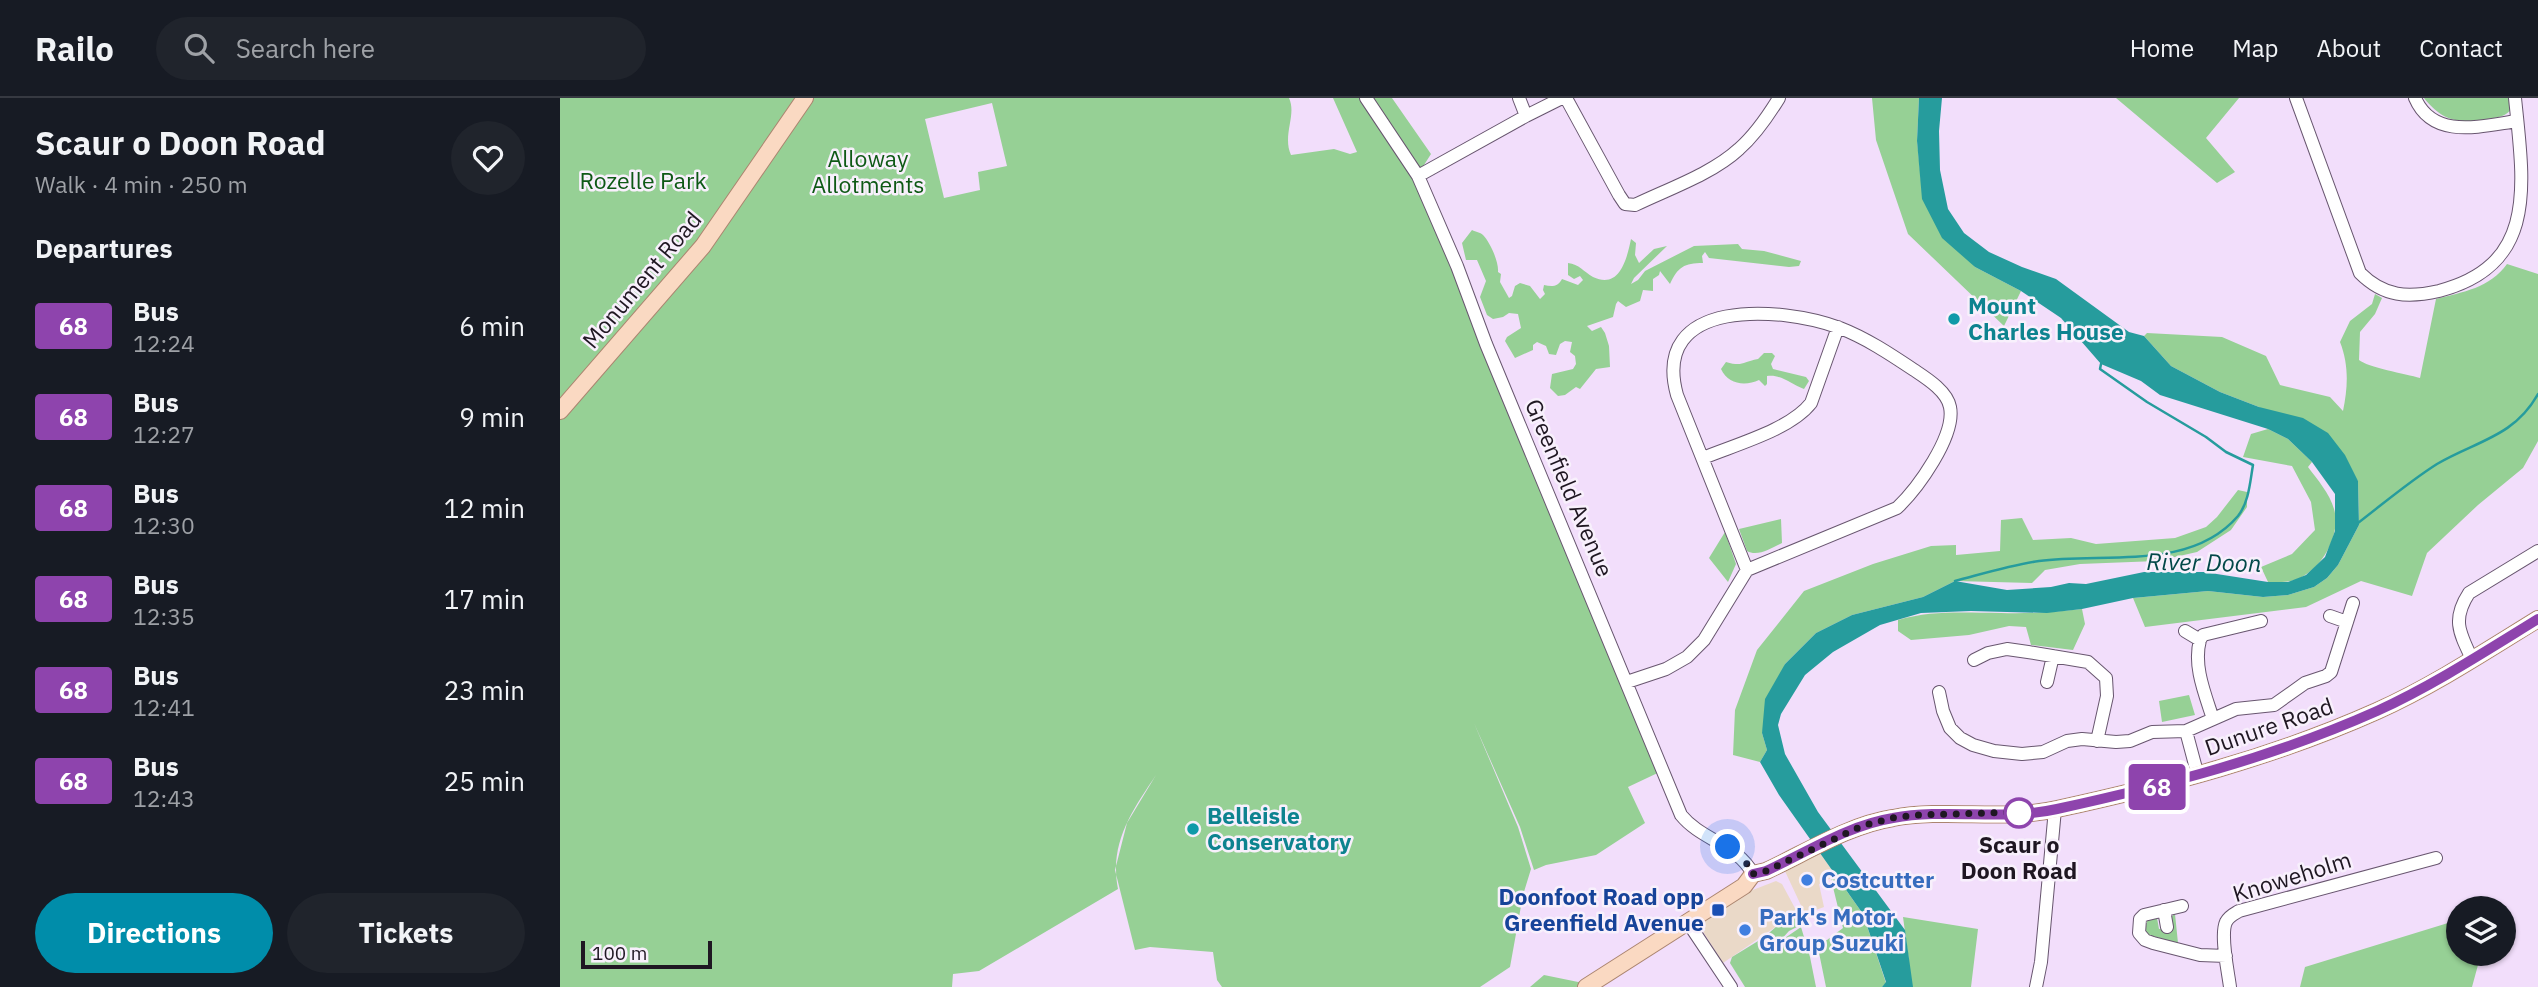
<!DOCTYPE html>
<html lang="en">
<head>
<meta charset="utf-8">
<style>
	:root { --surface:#171b24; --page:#20242c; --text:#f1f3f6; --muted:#9ea1a6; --line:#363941; --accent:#008daa }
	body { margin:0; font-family:"IBM Plex Sans",sans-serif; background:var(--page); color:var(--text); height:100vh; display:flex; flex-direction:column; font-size:26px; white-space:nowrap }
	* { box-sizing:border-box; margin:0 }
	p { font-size:23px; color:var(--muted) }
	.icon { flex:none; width:38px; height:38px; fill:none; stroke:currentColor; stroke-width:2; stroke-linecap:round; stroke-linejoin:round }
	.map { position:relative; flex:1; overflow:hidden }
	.details { display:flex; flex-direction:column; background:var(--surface); width:560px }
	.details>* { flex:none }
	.badge { padding:0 14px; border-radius:5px; font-size:24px; line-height:46px }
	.fabs { position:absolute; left:1886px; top:798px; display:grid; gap:14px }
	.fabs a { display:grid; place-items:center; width:70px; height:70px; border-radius:50%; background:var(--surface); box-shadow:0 2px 5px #0004; font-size:35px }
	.scale { position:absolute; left:21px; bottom:18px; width:131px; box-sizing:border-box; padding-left:7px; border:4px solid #1f1722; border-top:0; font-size:19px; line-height:24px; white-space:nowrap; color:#1f1722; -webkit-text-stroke:5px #f8f0fc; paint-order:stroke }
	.you { position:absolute; width:35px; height:35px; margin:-18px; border:5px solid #fff; border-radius:50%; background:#1a73e8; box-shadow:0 0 0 10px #1a73e833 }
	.map>.badge { position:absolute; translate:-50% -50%; box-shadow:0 0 0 4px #fff }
	h2 { padding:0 35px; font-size:26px; line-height:63px }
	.round { display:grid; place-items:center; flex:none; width:74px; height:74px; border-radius:37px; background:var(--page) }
	.overview { display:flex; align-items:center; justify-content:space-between; height:119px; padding:0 35px }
	h1 { font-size:33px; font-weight:700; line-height:52px }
	.cta { display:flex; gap:14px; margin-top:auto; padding:14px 35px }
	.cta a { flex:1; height:80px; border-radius:42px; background:var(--accent); color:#fff; font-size:28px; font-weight:700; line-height:80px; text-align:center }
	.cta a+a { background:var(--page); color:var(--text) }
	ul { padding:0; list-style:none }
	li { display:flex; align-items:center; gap:21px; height:91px; padding:0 35px }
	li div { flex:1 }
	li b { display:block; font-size:26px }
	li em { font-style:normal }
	li .badge { min-width:77px; font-weight:700; text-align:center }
	header { display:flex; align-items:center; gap:42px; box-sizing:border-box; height:98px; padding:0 35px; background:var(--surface); border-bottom:2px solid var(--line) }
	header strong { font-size:33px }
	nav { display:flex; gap:38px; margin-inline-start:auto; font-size:24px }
	.search { width:490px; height:63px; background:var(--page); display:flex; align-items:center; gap:18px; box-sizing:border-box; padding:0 24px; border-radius:38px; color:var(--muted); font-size:26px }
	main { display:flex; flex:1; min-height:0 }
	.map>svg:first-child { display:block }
	.commercial { fill:#ead9c8 }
	.green { fill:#96d095; fill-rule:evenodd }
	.water { fill:#269c9d }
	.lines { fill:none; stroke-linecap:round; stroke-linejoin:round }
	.stream { stroke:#269c9d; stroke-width:2.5 }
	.minor-casing { stroke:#68566f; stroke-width:14 }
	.major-casing { stroke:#ab8570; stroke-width:18 }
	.minor { stroke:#fff; stroke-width:12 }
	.major { stroke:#fad9c2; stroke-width:16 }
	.line-casing { stroke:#fff; stroke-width:16 }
	.line { stroke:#8e44ad; stroke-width:10 }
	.walk { stroke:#1f1722; stroke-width:7; stroke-dasharray:0 12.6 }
	.culture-dot { fill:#0f9aa8; stroke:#f8f0fc; stroke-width:2.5 }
	.stop-dot { fill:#fff; stroke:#8e44ad; stroke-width:3.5 }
	.shop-dot { fill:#3f7fe0; stroke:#f8f0fc; stroke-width:2.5 }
	.transit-dot { fill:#1a4fb4; stroke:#f8f0fc; stroke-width:2.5 }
	.labels { text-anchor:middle; stroke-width:5; stroke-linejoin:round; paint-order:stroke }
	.park-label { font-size:23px; fill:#0e5915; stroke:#f8f0fc }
	.street-label { font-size:23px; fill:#1f1722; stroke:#f8f0fc }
	.culture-label { font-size:23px; font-weight:bold; fill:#0d838f; stroke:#f8f0fc; text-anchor:start }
	.stop-label { font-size:23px; font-weight:bold; fill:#1f1722; stroke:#f8f0fc }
	.shop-label { font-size:23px; font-weight:bold; fill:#366cbe; stroke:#f8f0fc; text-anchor:start }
	.transit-label { font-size:23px; font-weight:bold; fill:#164399; stroke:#f8f0fc; text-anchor:end }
	.water-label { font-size:24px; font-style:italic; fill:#024849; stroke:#f8f0fc }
</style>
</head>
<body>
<header>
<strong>Railo</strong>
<div class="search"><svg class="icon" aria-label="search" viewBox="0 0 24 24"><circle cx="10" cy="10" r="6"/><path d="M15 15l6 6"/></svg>Search here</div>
<nav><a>Home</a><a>Map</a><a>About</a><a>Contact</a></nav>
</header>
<main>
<section class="details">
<div class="overview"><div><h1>Scaur o Doon Road</h1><p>Walk · 4 min · 250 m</p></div><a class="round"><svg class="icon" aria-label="heart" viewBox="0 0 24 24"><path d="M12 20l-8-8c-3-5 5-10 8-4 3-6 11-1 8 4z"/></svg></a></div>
<h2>Departures</h2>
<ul>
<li><span class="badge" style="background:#8e44ad;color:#fff">68</span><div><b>Bus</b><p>12:24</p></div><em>6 min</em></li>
<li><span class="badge" style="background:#8e44ad;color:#fff">68</span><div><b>Bus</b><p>12:27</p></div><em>9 min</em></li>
<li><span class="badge" style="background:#8e44ad;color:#fff">68</span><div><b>Bus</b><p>12:30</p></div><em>12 min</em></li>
<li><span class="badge" style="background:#8e44ad;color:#fff">68</span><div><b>Bus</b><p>12:35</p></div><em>17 min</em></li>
<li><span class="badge" style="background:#8e44ad;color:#fff">68</span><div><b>Bus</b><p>12:41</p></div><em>23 min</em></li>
<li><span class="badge" style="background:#8e44ad;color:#fff">68</span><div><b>Bus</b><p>12:43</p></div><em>25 min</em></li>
</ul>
<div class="cta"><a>Directions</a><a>Tickets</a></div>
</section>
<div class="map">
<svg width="1978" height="889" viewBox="0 0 1978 889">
	<rect width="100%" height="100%" fill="#f2defb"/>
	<path class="commercial" d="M 1258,752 L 1276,778 L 1259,786 L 1264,809 L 1245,816 L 1224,771 Z
		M 1216,783 L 1222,786 L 1236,812 L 1214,830 L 1163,865 L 1142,832 L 1144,823 L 1185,795 Z"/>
	<path class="green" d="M 0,0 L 241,0 L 142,147 L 0,310 Z
		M 251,0 L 729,0 C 737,17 722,37 731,57 L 774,51 L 790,56 L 797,54 L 773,0 L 832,0 L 871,56 L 857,78 L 1104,672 L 1068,689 L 1085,725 L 1036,757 L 986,767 L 974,772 L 960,729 L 914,625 L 958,729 L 971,771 L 963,797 L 950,869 L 920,889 L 662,889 L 657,882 L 653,854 L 590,849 L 575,852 L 555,772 L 567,725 L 596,677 C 572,713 549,745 558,791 L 419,873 L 393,876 L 392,889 L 0,889 L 0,314 L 115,183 ZM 432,5 L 447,68 L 418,74 L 420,92 L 384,100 L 365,21 Z
		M 1312,0 L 1359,0 L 1357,43 L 1363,102 L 1415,169 L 1461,193 L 1444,228 L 1348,136 L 1316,42 Z
		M 1556,0 L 1679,0 L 1646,40 L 1675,74 L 1657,85 Z
		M 1864,0 L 1950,0 L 1952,10 C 1946,19 1938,19 1928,21 C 1900,26 1883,24 1864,0 Z
		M 912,132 C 916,134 920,134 923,137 C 930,144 939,164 938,174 L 941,176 L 940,184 L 949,200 L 952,198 L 955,188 L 960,185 L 970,188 L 980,201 L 985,196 L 983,192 L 984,187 C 992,189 998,189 1002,181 L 1018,187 L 1023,182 L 1020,178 L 1014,181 L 1008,177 L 1008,165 C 1019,166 1024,174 1033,179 C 1060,192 1067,160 1071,141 L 1076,145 L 1075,157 L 1079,165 L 1094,151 L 1107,148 L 1074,180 L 1071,186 L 1078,182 L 1085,173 L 1134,148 L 1178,146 L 1182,151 L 1204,153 L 1241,163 L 1239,168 L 1229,169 L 1149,160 L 1145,154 L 1142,158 L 1143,165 C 1124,165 1118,169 1110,186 L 1100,173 L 1099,177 L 1093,181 L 1093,193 L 1083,192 L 1080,203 L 1066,209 L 1058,203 L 1056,206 L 1053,219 L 1027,228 L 1032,233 L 1041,229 L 1045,235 L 1049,248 L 1050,269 L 1036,271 L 1020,291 L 1016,289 L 1005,297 L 998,298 L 990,290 L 992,276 L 1013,271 L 1016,266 L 1015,258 L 1010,254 L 1012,244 L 1005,243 L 1000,246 L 996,257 L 989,256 L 986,248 L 977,244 L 973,247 L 973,252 L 955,260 L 945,243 L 947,239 L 961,230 L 958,216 L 949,215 L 943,219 L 933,221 L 927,217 L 920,199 L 926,183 L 917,162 L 906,162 L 902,145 Z
		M 1947,166 L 1978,176 L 1978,343 L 1963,370 L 1918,407 L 1867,455 L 1852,498 L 1801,483 L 1746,509 L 1585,529 L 1573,500 L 1648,493 L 1703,499 L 1728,497 L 1754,489 L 1767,480 L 1778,467 L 1799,427 L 1798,383 L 1699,309 L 1660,294 L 1611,268 L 1584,238 L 1587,235 L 1662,239 L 1706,258 L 1720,287 L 1770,299 L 1783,313 C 1788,289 1789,267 1780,244 L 1790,223 L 1812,206 L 1815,196 L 1822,200 L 1815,216 L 1800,234 L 1799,262 C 1807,269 1846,276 1860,280 L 1876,201 C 1903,194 1930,190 1947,166 Z
		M 1204,255 L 1212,255 L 1215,258 L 1211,266 L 1213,271 L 1246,279 L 1249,283 L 1244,291 C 1231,286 1221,276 1207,278 L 1207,286 L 1205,288 L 1199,282 C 1186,288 1168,287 1161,271 L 1166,264 C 1183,269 1182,264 1198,261 Z
		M 1708,331 L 1728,341 L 1752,364 L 1748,369 C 1757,381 1770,396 1774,411 C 1781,434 1765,465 1745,477 C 1734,485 1721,484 1708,484 L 1701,469 L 1732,456 L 1755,432 L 1751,404 L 1732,368 L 1683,359 L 1691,336 Z
		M 1678,392 L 1687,394 L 1687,409 L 1671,432 L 1637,454 L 1597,463 L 1520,466 L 1485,472 L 1472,485 L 1395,483 L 1363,499 L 1292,517 L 1256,535 L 1225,566 L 1202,635 L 1207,652 L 1200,664 L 1173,657 L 1175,612 L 1197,552 L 1244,493 L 1313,466 L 1371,448 L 1396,447 L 1396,457 L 1440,453 L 1441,422 L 1462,420 L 1473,442 L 1511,440 L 1536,446 L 1615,440 L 1646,429 L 1657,419 Z
		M 1221,421 L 1222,445 C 1211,450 1198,459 1187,453 L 1179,431 Z
		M 1165,434 L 1176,466 L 1168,484 L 1149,460 Z
		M 1522,511 L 1525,526 L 1513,552 L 1471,547 L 1466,529 L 1449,528 L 1409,537 L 1351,542 L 1338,533 L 1338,522 C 1373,512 1404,515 1441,515 C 1468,516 1495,514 1522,511 Z
		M 1629,597 L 1635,617 L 1602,624 L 1599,603 Z
		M 1276,778 L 1303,816 L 1326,885 L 1322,889 L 1266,889 L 1257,845 L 1267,842 L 1283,830 L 1271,781 Z
		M 1236,812 L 1241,827 L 1229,833 L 1219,844 L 1241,829 L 1250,859 L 1256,889 L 1185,889 L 1170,865 L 1172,859 L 1203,840 Z
		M 1615,816 L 1618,845 L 1588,837 L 1585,834 L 1587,822 L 1597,820 L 1599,831 L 1611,830 L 1612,818 Z
		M 1343,819 L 1418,831 L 1411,889 L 1339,889 L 1349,863 Z
		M 1888,825 L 1899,827 L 1899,856 L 1921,856 L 1912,889 L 1740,889 L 1745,869 Z
		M 984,877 L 1028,886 L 1024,889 L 970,889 Z"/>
	<path class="water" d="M 1359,0 L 1382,0 L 1379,33 L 1380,72 L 1388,111 L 1404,135 L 1429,154 L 1462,169 L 1496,181 L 1569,234 L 1584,238 L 1611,268 L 1660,294 L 1699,309 L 1743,320 L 1768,335 L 1785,357 L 1798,383 L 1799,427 L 1778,467 L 1767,480 L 1754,489 L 1728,497 L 1703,499 L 1648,493 L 1573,500 L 1522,511 L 1487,515 L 1411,513 L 1361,515 L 1320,527 L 1273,554 L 1245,577 L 1221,616 L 1218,627 L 1225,656 L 1258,714 L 1345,832 L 1353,889 L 1322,889 L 1326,884 L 1303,816 L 1219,697 L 1200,664 L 1207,652 L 1202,635 L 1205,601 L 1225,566 L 1256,535 L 1292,517 L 1363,499 L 1395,483 L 1447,492 L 1491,489 L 1509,485 L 1526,486 L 1584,474 L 1644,474 L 1708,484 L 1728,484 L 1746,477 L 1765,459 L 1775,433 L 1775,396 L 1752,364 L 1728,341 L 1708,331 L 1600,297 L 1581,283 L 1541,266 L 1501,220 L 1461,193 L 1415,169 L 1382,140 L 1362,101 L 1357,43 Z"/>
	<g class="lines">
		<path class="stream" d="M 1798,425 C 1824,405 1850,383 1877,366 C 1916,343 1954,339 1978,296
			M 1395,483 C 1422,476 1451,467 1479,463 C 1543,454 1630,474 1678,418 C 1689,404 1690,384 1693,367 L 1666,354 L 1646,339 L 1587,304 L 1540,271 L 1541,266"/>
		<defs>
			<path id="minor" d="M 806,0 L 858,78 L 897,168 L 926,246 L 1121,717 C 1141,742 1177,746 1193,776
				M 959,0 L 966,18
				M 1006,0 L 1059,97 L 1065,106 L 1075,107 C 1108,91 1152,76 1179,51 C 1195,37 1208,18 1219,0
				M 1736,0 L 1800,175 C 1824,199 1848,200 1879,193 C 1978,167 1964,88 1955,0
				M 1855,0 C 1873,42 1921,28 1957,23
				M 858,78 L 966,18 L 1002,0
				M 1143,360 C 1174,347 1230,332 1251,305 L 1278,229
				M 1770,518 L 1787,524
				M 1625,533 L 1640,542 L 1643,537 L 1701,523
				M 1640,542 C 1633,568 1645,596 1653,621
				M 1912,561 C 1899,534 1892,521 1909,495 L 1978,453
				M 1414,562 L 1428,555 L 1447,551 L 1468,554 L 1528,564 L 1546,580 L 1547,598 L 1537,643
				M 1067,584 L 1106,571 L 1127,559 L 1144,542 L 1187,472 L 1337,410 C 1357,391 1396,338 1390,309 C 1387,293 1366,280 1354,272 C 1330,256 1306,240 1280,230 C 1221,208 1090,199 1117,297 L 1187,472
				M 1487,584 L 1493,558
				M 1379,594 L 1383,613 L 1390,630 L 1400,640 L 1413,647 L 1434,653 L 1462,656 L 1483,654 L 1507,643 L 1522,641 L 1556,644 L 1570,643 L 1592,634 L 1626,633 L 1676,611 L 1714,607 L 1745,585 L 1766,578 L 1771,574 L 1793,505
				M 1626,633 L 1638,678
				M 1622,808 L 1584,817 L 1580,821 L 1579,835 L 1585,842 L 1593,845 L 1640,857 L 1666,858
				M 1604,812 L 1607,829
				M 1127,823 L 1171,889
				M 1476,889 L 1481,864 L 1495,711
				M 1670,889 C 1668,873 1660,837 1666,824 C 1669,818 1674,816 1679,813 L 1876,760"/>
			<path id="major" d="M 0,313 L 143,148 L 245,0
				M 1026,889 L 1184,788 L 1193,776 L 1206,773 C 1247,754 1289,727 1333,720 C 1387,710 1444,723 1497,711 C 1607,687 1714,659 1817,613 C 1873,588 1926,553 1978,521"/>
		</defs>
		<use href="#minor" class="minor-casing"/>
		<use href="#major" class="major-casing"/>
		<use href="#minor" class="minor"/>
		<use href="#major" class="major"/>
	</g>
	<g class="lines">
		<defs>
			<path id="line" d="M 1193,776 L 1206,773 C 1247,754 1289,727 1333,720 C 1387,710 1444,723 1497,711 C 1607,687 1714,659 1817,613 C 1872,588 1926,553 1978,521"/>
		</defs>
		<use href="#line" class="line-casing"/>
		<use href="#line" class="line"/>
		<path class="walk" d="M 1168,749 L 1187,766 L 1193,776 L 1206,773 L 1302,728 L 1332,720 L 1356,717 L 1465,714 L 1459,715"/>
	</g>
	<g class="culture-dot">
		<circle cx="1394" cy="221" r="7"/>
		<circle cx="633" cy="731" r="7"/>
	</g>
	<circle class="stop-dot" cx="1459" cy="715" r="14"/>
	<g class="shop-dot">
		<circle cx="1247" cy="782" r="7"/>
		<circle cx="1185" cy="832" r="7"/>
	</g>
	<rect class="transit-dot" x="1151" y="805" width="14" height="14" rx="3.5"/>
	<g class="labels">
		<g class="park-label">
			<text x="308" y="69">Alloway<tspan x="308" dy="26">Allotments</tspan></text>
			<text x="83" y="91">Rozelle Park</text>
		</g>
		<g class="street-label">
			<text transform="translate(82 182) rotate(-50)" y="8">Monument Road</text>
			<text transform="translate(1009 390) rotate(67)" y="8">Greenfield Avenue</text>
			<text transform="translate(1709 629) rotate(-19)" y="8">Dunure Road</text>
			<text transform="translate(1732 779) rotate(-17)" y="8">Knoweholm</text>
		</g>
		<g class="culture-label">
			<text x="1408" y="216">Mount<tspan x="1408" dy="26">Charles House</tspan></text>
			<text x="647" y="726">Belleisle<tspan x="647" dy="26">Conservatory</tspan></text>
		</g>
		<g class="stop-label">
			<text x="1459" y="755">Scaur o<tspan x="1459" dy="26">Doon Road</tspan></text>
		</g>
		<g class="shop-label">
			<text x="1261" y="790">Costcutter</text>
			<text x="1199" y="827">Park's Motor<tspan x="1199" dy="26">Group Suzuki</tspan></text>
		</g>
		<g class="transit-label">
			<text x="1144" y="807">Doonfoot Road opp<tspan x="1144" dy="26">Greenfield Avenue</tspan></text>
		</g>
		<g class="water-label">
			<text transform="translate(1644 465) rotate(1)" y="8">River Doon</text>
		</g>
	</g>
</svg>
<div class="fabs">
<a><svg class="icon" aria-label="layers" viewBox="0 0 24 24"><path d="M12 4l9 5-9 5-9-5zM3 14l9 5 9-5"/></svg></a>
</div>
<div class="scale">100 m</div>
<div class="you" style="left:1168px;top:749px"></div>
<b class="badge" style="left:1597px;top:689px;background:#8e44ad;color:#fff">68</b>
</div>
</main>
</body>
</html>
